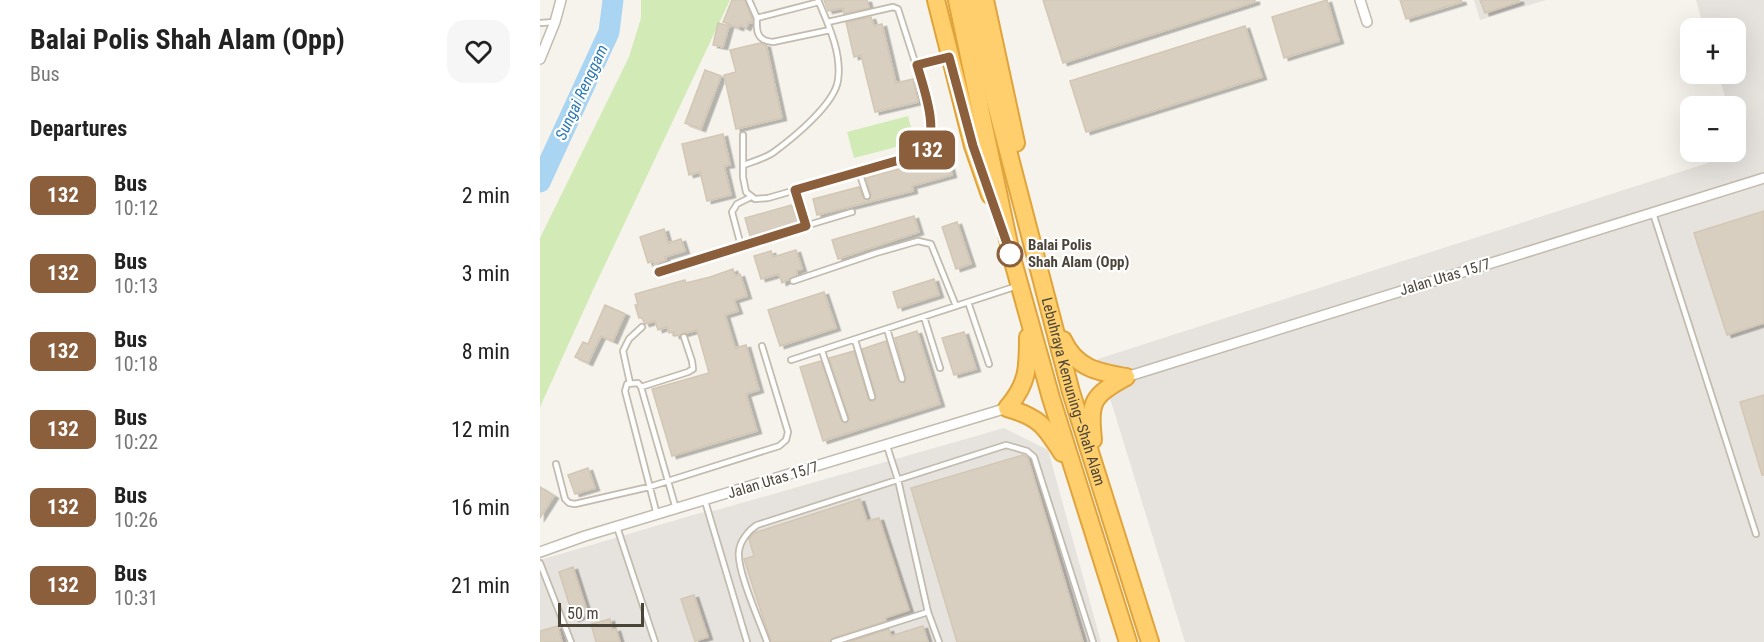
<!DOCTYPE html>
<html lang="en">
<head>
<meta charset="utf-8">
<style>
	:root { --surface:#fff; --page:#f6f6f6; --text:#222; --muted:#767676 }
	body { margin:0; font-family:"Roboto Condensed",sans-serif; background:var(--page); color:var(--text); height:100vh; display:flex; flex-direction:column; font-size:22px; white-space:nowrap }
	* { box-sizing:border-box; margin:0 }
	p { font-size:20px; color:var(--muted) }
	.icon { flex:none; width:33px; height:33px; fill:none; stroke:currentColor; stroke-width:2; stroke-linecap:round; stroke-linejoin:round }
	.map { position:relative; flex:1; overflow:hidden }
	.sheet { display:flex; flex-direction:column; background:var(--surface); width:540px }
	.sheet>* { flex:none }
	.badge { padding:0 12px; border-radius:9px; font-size:21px; line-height:39px }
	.fabs { position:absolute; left:1140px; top:18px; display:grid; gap:12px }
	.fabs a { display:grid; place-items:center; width:66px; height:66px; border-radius:12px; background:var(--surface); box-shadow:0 6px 24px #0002; font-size:30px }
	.scale { position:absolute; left:18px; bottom:15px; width:86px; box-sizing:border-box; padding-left:6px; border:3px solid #4b4439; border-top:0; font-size:16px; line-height:21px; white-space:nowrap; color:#4b4439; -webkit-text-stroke:4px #fff; paint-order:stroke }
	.map>.badge { position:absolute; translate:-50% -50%; box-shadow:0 0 0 3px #fff }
	h2 { padding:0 30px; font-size:22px; line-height:54px }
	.round { display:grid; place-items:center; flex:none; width:63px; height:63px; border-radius:18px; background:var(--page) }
	.overview { display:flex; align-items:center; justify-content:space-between; height:102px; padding:0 30px }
	h1 { font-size:28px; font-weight:700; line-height:45px }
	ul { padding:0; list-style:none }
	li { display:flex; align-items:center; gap:18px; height:78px; padding:0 30px }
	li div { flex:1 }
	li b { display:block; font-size:22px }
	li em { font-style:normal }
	li .badge { min-width:66px; font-weight:700; text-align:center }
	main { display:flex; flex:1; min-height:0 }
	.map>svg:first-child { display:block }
	.industrial { fill:#e6e2dd }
	.green { fill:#d2eab5 }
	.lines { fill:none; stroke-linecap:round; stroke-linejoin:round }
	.river { stroke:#a9d4f2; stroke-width:21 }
	.building { fill:#d8cfc1; stroke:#d3c7b4; stroke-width:1.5; filter:url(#shadow) }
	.service-casing { stroke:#c2bbae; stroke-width:8 }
	.minor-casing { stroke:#c2bbae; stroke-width:12 }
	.motorway-casing { stroke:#e0a43c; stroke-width:20 }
	.service { stroke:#fff; stroke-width:4.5 }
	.minor { stroke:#fff; stroke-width:9 }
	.motorway { stroke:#ffcf6e; stroke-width:16 }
	.line-casing { stroke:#fff; stroke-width:14 }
	.line { stroke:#8b5e3c; stroke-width:9 }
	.stop-dot { fill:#fff; stroke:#8b5e3c; stroke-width:3 }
	.labels { text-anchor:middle; stroke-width:4.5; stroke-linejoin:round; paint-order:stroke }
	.stop-label { font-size:15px; font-weight:bold; fill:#4b4439; stroke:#fff; text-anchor:start }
	.street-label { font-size:15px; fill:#4b4439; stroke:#fff }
	.water-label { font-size:16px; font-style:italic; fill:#2e7ab2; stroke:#fff }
</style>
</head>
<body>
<main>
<section class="sheet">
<div class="overview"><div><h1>Balai Polis Shah Alam (Opp)</h1><p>Bus</p></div><a class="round"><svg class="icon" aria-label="heart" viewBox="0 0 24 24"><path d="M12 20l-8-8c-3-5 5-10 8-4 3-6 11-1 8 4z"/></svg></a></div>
<h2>Departures</h2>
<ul>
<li><span class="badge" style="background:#8b5e3c;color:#fff">132</span><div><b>Bus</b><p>10:12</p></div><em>2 min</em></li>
<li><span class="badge" style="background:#8b5e3c;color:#fff">132</span><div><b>Bus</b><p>10:13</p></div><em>3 min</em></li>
<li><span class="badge" style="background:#8b5e3c;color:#fff">132</span><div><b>Bus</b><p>10:18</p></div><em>8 min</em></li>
<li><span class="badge" style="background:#8b5e3c;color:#fff">132</span><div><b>Bus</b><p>10:22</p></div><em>12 min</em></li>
<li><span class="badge" style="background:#8b5e3c;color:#fff">132</span><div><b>Bus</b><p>10:26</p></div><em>16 min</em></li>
<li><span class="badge" style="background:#8b5e3c;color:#fff">132</span><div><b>Bus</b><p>10:31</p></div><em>21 min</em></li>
</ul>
</section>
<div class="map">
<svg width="1224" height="642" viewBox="0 0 1224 642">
	<defs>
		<filter id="shadow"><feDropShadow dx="4.5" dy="2.5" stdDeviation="0" flood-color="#0004"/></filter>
	</defs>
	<rect width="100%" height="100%" fill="#f6f3ec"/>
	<path class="industrial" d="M 934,0 L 1006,0 L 940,20 Z
		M 1156,0 L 1224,0 L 1224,642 L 645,642 L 558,359 L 1202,152 L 1196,131 L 1196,106 L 1188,106 L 1178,74 L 1196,74 L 1196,28 L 1164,28 Z
		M 464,428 L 508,450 L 561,642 L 0,642 L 0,560 L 160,513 L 177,510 Z"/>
	<path class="green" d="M 101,0 L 190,0 L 53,290 L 0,407 L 0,238 L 89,57 L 101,18 Z
		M 368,116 L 375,142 L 314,158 L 307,132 Z"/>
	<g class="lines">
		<path class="river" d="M 0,182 L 69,32 L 73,0"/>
	</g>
	<path class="building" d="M 192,0 L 205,0 L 212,19 L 212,23 L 209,22 L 206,28 L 200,25 L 199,28 L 183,22 Z
		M 284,0 L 327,0 L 329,8 L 304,14 L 303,8 L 288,11 Z
		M 503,0 L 715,0 L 715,2 L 523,63 Z
		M 787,0 L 799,41 L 744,58 L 732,17 Z
		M 860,0 L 921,0 L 922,2 L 866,19 Z
		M 940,0 L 979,0 L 979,2 L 945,13 Z
		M 331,17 L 334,26 L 342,24 L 356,83 L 373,79 L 378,102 L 335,112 L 321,55 L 314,57 L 306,22 Z
		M 178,23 L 189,26 L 183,47 L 173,45 Z
		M 705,26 L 722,77 L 546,132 L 530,81 Z
		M 220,43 L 226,45 L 242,118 L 196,129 L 184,75 L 196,72 L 190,50 Z
		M 165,70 L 181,76 L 161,129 L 145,123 Z
		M 183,134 L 190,165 L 184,166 L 191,195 L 167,201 L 160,172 L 149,175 L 142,144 Z
		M 407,156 L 412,175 L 372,186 L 373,191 L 277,215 L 273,199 L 319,187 L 323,198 L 328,200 L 331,195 L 326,178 Z
		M 252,205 L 258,223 L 210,236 L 205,218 Z
		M 1224,211 L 1224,323 L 1187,335 L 1154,233 Z
		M 374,216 L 379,232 L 298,259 L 292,240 Z
		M 417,222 L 431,264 L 416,269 L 402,227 Z
		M 124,229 L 128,243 L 141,239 L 145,251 L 125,257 L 126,260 L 114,264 L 113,261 L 108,263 L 100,237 Z
		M 256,250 L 262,269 L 256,271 L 257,275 L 242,283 L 239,274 L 221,279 L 214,256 L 231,251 L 233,257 Z
		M 193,269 L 195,276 L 200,274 L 207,296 L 194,300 L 198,311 L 185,315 L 195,348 L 206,345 L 219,390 L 206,394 L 217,431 L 132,456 L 112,389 L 169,373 L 157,330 L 135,336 L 134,332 L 129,333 L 127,327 L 118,330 L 115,321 L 105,324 L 102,318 L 99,318 L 95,305 L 98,305 L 95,294 L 145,280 L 146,283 L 170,277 Z
		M 394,279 L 399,295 L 358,308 L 353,292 Z
		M 284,292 L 296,328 L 240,346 L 228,310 Z
		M 65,305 L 85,314 L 73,341 L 61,336 L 48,363 L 35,357 L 43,342 L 48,344 Z
		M 377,331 L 400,404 L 283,441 L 260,367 L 281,361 L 301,420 L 306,423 L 309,418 L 289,358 L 314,351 L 328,398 L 330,401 L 334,401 L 336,396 L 322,349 L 346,341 L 358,380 L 364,383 L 366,378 L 355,338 Z
		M 424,332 L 436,369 L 414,375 L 402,338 Z
		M 1224,395 L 1224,475 L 1222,475 L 1200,402 Z
		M 483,455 L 488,458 L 543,642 L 417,642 L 371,488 Z
		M 48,468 L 55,488 L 35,494 L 28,475 Z
		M 0,487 L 14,496 L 0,518 Z
		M 320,499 L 327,521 L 339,518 L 369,610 L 345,618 L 346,621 L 293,638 L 290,642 L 231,642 L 204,559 L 214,556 L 209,539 L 214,533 Z
		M 33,567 L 48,614 L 34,619 L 19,572 Z
		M 154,595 L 168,637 L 155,641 L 141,599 Z
		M 70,619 L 72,630 L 76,629 L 80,642 L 56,642 L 51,624 Z
		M 18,626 L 22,642 L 0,642 L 0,631 Z
		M 383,626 L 388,642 L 309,642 L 349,629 L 351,636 Z"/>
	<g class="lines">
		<defs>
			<path id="service" d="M 209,0 L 217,18 L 279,2
				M 217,18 C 216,31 217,41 233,42 L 290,30
				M 0,23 L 15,22
				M 377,65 L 406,58
				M 203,135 L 203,177 L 206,192 L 215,199 L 228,198 L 384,153 L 390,146 L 391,135 L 389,106 L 358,9 L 353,7 L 288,22
				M 204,165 C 214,161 226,158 234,152 C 253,138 295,104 298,80 C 302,53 288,24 278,0
				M 319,172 L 327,196
				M 255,190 L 266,226
				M 1113,213 L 1216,534
				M 202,245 L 312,212
				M 119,272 L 201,246 L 192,212 L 197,204 L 211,197
				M 253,281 L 336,253 L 378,241 L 391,244 L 416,306
				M 428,302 L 449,364
				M 384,317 L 400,368
				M 347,329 L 362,379
				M 315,340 L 332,397
				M 282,351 L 305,419
				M 251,360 L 477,286
				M 90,383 L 83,351 L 89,339 L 102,327
				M 101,387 L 148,372 L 153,369 L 152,361 L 144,337
				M 347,446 L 358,480 L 388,612
				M 16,464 L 25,499 L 29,503 L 35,504 L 109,487 L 239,446 L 246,440 L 248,432 L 222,346
				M 165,501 L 207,642
				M 117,515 L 85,391 L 87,384 L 98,383 L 101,387 L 136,509
				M 77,527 L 115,642
				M 0,563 L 31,642
				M 227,642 C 220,622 196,569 199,551 C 200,541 209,530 217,525 L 466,445 L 487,451 L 494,457 L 553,642
				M 294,642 L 388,612 L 399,642"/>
			<path id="minor" d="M 820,0 L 827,22
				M 0,59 L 15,22 L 21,0
				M 586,377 L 1224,178
				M 0,552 L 45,536 L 467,408"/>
			<g id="motorway">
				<path d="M 396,0 L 433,146 L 450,195"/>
				<path d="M 417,0 L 472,258 L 511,398 L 588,642"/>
				<path id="s1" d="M 430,0 L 443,55 L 531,392 L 610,642"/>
				<path d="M 445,0 L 476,143"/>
				<path d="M 488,337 C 488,368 488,384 467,408 C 499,417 505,426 522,453"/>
				<path d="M 523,340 C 536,368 557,372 586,377"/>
				<path d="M 553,440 C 549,401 552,396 586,377"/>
			</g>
		</defs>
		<use href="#service" class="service-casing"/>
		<use href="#minor" class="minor-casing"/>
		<use href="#motorway" class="motorway-casing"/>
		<use href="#service" class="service"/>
		<use href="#minor" class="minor"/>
		<use href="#motorway" class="motorway"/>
	</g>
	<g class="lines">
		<defs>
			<path id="line" d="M 119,272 L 266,226 L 255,190 L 384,153 C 400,132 384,89 377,65 L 409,57 L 433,146 L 472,258"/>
		</defs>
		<use href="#line" class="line-casing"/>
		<use href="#line" class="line"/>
	</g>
	<circle class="stop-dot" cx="470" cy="254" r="12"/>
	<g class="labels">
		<g class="stop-label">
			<text x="488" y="250">Balai Polis<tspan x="488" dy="17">Shah Alam (Opp)</tspan></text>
		</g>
		<g class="street-label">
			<text transform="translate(905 277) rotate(-17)" y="5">Jalan Utas 15/7</text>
			<text dy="5" stroke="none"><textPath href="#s1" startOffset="405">Lebuhraya Kemuning–Shah Alam</textPath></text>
			<text transform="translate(233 480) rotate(-17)" y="5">Jalan Utas 15/7</text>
		</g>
		<g class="water-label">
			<text transform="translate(41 92) rotate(-65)" y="6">Sungai Renggam</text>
		</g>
	</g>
</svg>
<div class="fabs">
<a>+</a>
<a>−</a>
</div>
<div class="scale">50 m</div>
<b class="badge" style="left:387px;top:150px;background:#8b5e3c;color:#fff">132</b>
</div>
</main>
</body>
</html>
